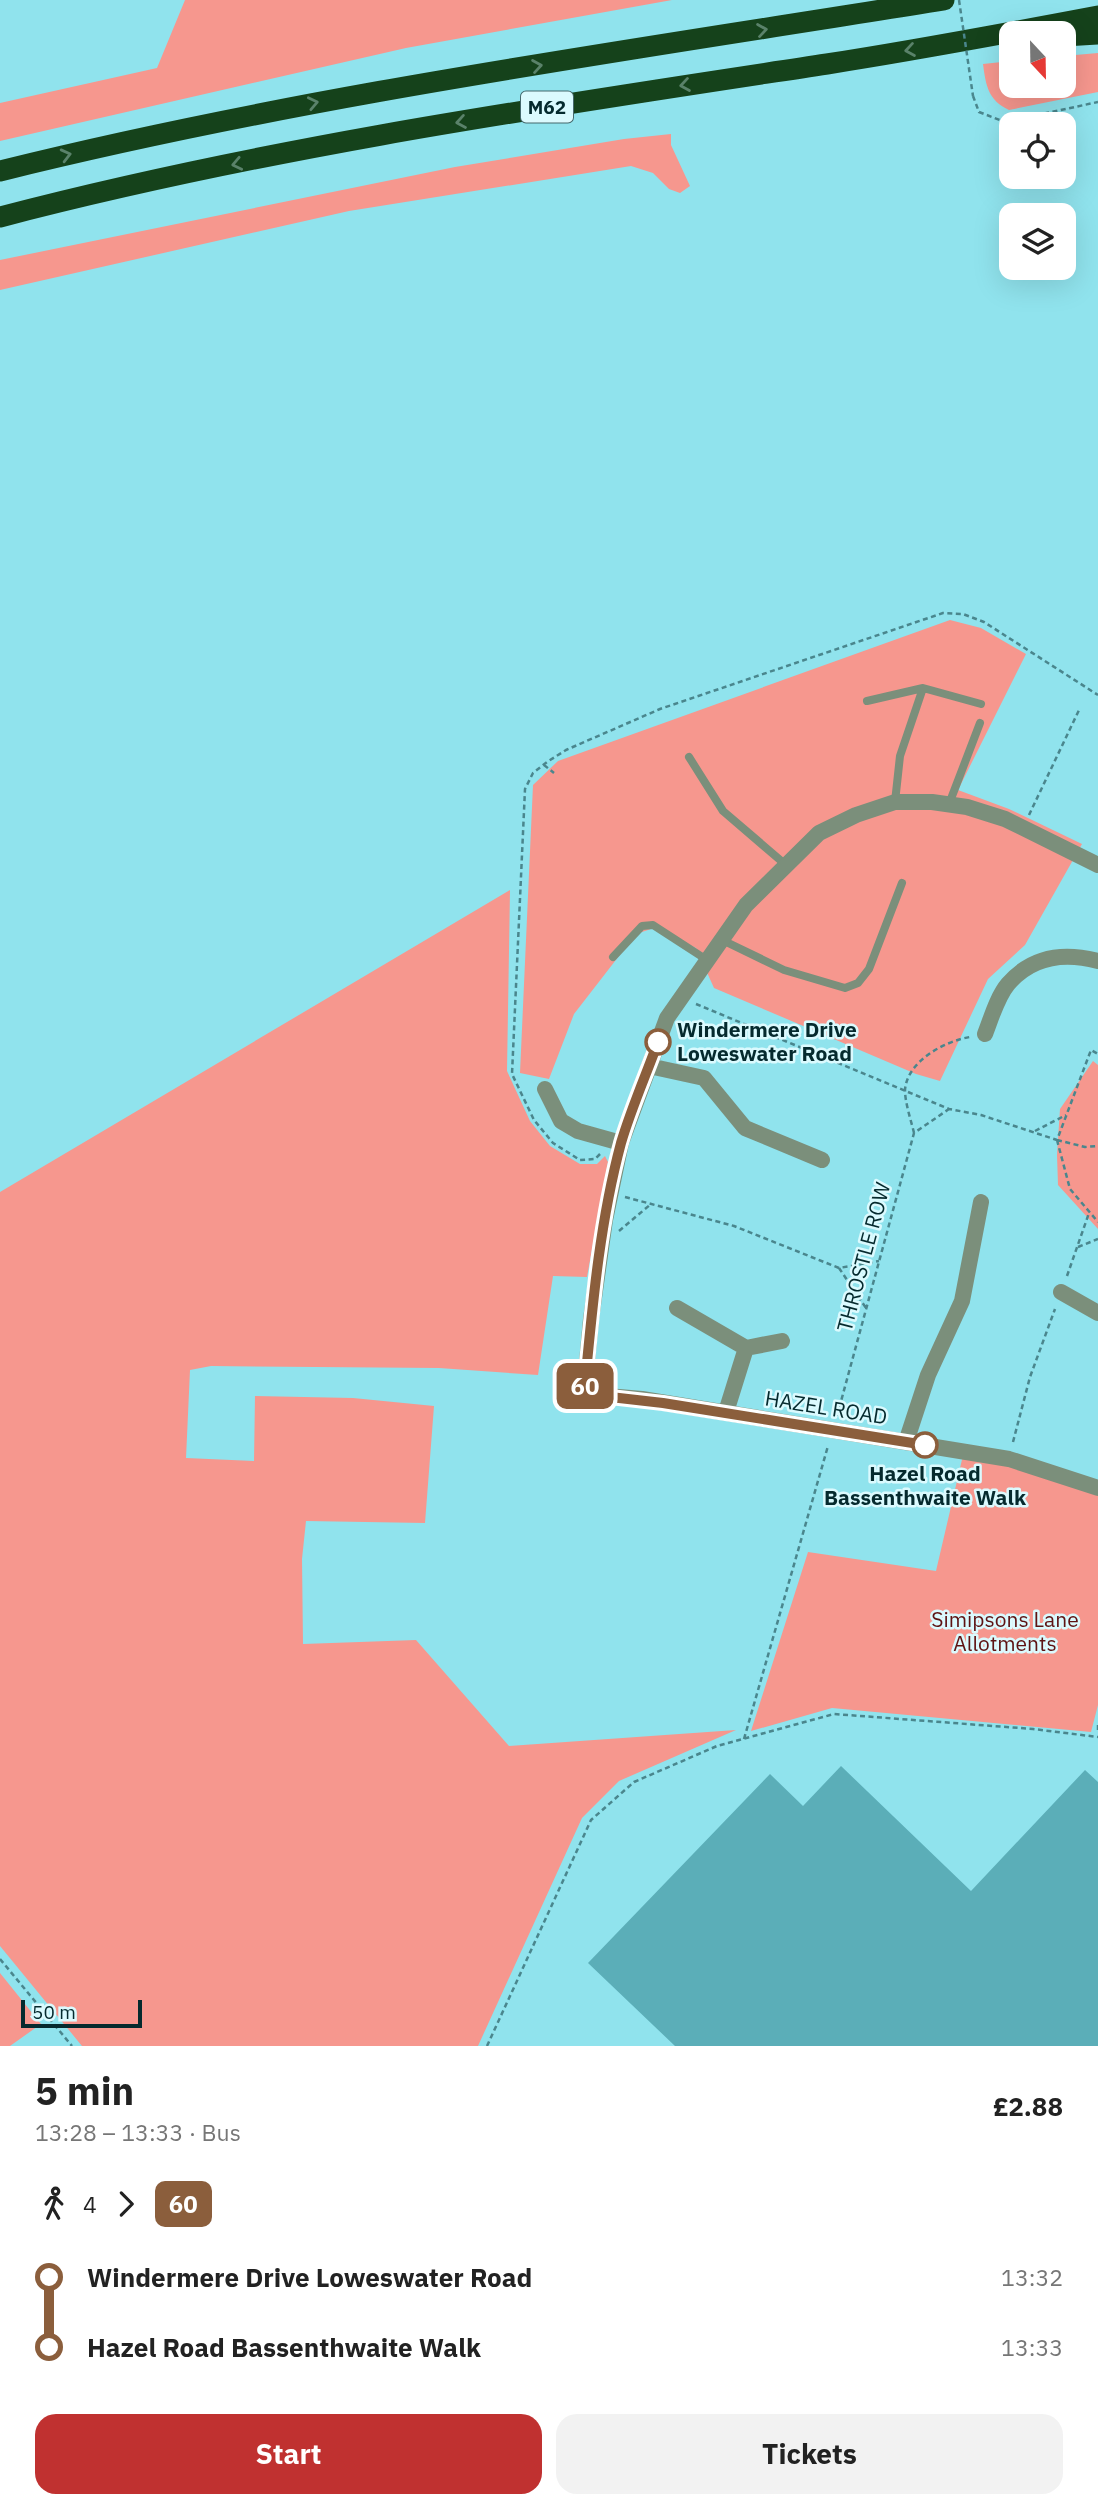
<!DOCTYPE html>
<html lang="en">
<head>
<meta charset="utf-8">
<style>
	:root { --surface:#fff; --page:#f2f2f2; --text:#222; --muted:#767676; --accent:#c03130 }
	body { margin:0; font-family:"IBM Plex Sans",sans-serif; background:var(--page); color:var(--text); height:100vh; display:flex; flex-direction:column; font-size:26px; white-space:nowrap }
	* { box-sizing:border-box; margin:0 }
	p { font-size:23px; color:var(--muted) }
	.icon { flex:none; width:38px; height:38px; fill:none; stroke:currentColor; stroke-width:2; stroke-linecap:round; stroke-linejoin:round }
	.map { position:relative; height:2046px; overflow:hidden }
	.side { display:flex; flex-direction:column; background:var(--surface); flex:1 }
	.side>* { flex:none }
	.badge { padding:0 14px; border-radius:10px; font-size:24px; line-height:46px }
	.needle { width:46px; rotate:158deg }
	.fabs { position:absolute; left:999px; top:21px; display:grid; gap:14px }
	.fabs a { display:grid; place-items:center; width:77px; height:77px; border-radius:14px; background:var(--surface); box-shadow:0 7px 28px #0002; font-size:35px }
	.scale { position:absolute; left:21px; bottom:18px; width:121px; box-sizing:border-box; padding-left:7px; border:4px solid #052a2e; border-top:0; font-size:19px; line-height:24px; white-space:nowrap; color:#052a2e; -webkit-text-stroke:5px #dbfafe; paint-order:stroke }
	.map>.badge { position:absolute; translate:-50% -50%; box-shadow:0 0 0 4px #fff }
	.legs { display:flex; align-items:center; gap:10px; height:77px; padding:0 35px; font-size:23px }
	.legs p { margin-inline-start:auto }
	.summary { display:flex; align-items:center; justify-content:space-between; height:119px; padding:0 35px }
	h1 { font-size:38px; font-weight:800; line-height:52px }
	.action { display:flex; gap:14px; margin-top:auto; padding:14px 35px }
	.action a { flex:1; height:80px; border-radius:21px; background:var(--accent); color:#fff; font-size:28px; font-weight:800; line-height:80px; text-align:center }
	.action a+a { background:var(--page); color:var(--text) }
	ul { padding:0 35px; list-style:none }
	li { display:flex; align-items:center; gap:24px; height:70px; font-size:26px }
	li i { display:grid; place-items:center; width:10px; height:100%; margin:0 9px; background:currentColor }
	li i::after { content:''; width:18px; height:18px; margin:-9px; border:5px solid; border-radius:50%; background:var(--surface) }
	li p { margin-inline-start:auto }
	li:first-child i { background:linear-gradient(#0000 50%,currentColor 0) }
	li:last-child i { background:linear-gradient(currentColor 50%,#0000 0) }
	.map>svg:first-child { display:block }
	.green { fill:#f6978e }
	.building { fill:#5baeb8 }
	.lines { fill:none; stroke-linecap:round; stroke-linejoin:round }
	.path { stroke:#4a868d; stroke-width:2.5; stroke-dasharray:5 3.5; stroke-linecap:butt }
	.lane { stroke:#7b8f7b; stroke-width:8 }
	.street { stroke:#7b8f7b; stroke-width:16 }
	.highway { stroke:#15421b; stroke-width:21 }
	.path-bridge { stroke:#4a868d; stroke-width:2.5; stroke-dasharray:5 3.5; stroke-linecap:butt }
	.oneway { stroke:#5a826a }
	.line-1-casing { stroke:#fff; stroke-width:16 }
	.line-1 { stroke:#8b5e3c; stroke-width:10 }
	.stop-1-dot { fill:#fff; stroke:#8b5e3c; stroke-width:3.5 }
	.labels { text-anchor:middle; stroke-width:5; stroke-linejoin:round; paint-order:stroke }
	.shield { fill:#dbfafe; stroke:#45686c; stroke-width:2 }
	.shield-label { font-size:19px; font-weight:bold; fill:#052a2e }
	.stop-label { font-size:21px; font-weight:bold; fill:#052a2e; stroke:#dbfafe; text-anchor:start }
	.street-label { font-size:21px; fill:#052a2e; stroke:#dbfafe }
	.park-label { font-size:21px; fill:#5e1313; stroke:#dbfafe }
</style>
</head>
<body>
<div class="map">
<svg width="1098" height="2046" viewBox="0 0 1098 2046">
	<rect width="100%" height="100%" fill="#90e3ed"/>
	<path class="green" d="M 185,0 L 672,0 L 406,48 L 0,141 L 0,103 L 157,68 Z
		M 1098,53 L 1098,92 L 1009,110 C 988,100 986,86 983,64 L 1011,61 L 1012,86 L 1064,86 L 1064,56 Z
		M 671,134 L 671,145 L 690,186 L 680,193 L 669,189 L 653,173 L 631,166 L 349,211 L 0,290 L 0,260 L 455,167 L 624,139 Z
		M 950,620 L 981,628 L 1026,654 L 958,790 L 1009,809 L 1082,844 L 1025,945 L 988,979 L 940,1081 L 916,1074 L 714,988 L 696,948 L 654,928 L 636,934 L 574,1014 L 549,1079 L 520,1073 L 533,785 L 558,761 Z
		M 510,890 L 507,1071 L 530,1121 L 550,1146 L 580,1164 L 597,1164 L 605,1156 L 608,1162 L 587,1277 L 553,1276 L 538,1375 L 439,1368 L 211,1366 L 190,1370 L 186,1458 L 254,1461 L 255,1396 L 353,1398 L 434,1406 L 425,1523 L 306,1521 L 302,1559 L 303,1644 L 416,1640 L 509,1746 L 736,1730 L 619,1781 L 582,1818 L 478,2046 L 82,2046 L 0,1946 L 0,1192 Z
		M 1093,1061 L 1098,1065 L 1098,1229 L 1058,1185 L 1057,1155 L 1060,1109 Z
		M 964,1451 L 1098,1488 L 1098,1705 L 1091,1732 L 832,1708 L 751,1731 L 808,1552 L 936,1571 Z
		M 0,1973 L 41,2024 L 10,2046 L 0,2046 Z"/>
	<path class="building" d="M 841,1766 L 971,1891 L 1085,1770 L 1098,1782 L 1098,2046 L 675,2046 L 588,1963 L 770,1774 L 803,1806 Z"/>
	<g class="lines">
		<path class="path" d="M 973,96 L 979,112 L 1005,122 L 1098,102
			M 544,765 L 554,773
			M 1029,815 L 1080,708
			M 696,1004 L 949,1109 L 981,1115 L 1057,1140 L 1091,1050 L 1098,1054
			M 1035,1131 L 1066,1115
			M 914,1133 C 911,1120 905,1103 905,1090 C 907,1061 945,1041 970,1037
			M 1057,1140 L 1070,1189 L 1098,1222
			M 1057,1140 L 1085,1147 L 1098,1146
			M 600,1154 L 595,1159 L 580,1160 L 553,1143 L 534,1120 L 512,1074 L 525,789 L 533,773 L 547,762 L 566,750 L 660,709 L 943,613 L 963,614 L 984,622 L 1098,695
			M 625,1197 L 734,1226 L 839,1268 L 879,1261
			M 619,1231 L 651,1204
			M 1078,1247 L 1098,1239
			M 839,1268 L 866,1308
			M 1067,1276 L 1089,1213
			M 837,1416 L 914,1133 L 949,1109
			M 1013,1442 L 1030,1377 L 1055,1309
			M 1098,1725 L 1098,1731
			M 744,1739 L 828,1446
			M 0,1959 L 72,2046
			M 487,2046 L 591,1820 L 634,1782 L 717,1746 L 834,1714 L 1033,1729 L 1098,1737"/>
		<path class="lane" d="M 867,701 L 923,688 L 981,704
			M 689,757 L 723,811 L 786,865
			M 895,802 L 900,756 L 923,688
			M 949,804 L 980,723
			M 720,939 L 784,970 L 845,988 L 858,983 L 869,969 L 902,883
			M 613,957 L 642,926 L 653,925 L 707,960"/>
		<path class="street" d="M 1098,865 L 1005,819 L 967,807 L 932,802 L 895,802 L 856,815 L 819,833 L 746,905 L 667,1018 L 621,1143 L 605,1220 L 591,1319 L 584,1394 L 642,1399 L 1009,1459 L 1098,1488
			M 985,1034 C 991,1019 997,997 1008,984 C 1032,956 1064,952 1098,961
			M 649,1066 L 704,1078 L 745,1128 L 822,1160
			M 545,1089 L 561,1121 L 578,1131 L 621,1143
			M 1061,1292 L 1098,1313
			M 677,1308 L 746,1348 L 782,1341
			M 726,1412 L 746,1348
			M 906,1442 L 928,1375 L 962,1301 L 981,1202"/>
		<path class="highway" d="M 1064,36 L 1098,34
			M 0,171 C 310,94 628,51 944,0
			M 0,217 C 271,146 551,106 827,64 C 918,50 1008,33 1098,16"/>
		<path class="path-bridge" d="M 959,0 L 973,96"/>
	</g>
	<defs><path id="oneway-chevron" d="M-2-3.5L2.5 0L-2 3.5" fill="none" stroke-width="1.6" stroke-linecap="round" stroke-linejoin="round" transform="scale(1.75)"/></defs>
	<g class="oneway">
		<use href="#oneway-chevron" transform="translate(762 30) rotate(-9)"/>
		<use href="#oneway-chevron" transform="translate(910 50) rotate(171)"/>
		<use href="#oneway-chevron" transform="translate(537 66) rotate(-9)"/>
		<use href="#oneway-chevron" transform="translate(685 85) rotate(171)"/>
		<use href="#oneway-chevron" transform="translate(313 103) rotate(-12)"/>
		<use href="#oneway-chevron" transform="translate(461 122) rotate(170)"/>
		<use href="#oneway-chevron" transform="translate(66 155) rotate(-14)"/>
		<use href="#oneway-chevron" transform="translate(237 164) rotate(168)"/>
	</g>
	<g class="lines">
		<defs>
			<path id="line-1" d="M 658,1042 C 646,1075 631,1109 621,1143 C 599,1225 592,1311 584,1394 L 663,1403 L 925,1445"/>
		</defs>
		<use href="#line-1" class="line-1-casing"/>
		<use href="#line-1" class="line-1"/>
	</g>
	<g class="stop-1-dot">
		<circle cx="658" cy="1042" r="12"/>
		<circle cx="925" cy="1445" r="12"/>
	</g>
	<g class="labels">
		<rect class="shield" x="521" y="91.5" width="52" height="31" rx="5"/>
		<g class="shield-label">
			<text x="547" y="114">M62</text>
		</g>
		<g class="stop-label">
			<text x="677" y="1037">Windermere Drive<tspan x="677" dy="24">Loweswater Road</tspan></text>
			<text x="925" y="1481" text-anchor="middle">Hazel Road<tspan x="925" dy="24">Bassenthwaite Walk</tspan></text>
		</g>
		<g class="street-label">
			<text transform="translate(864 1257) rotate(-75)" y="7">THROSTLE ROW</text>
			<text transform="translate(826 1408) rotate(9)" y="7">HAZEL ROAD</text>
		</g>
		<g class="park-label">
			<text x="1005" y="1627">Simipsons Lane<tspan x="1005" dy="24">Allotments</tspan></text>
		</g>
	</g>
</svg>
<div class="fabs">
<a><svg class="needle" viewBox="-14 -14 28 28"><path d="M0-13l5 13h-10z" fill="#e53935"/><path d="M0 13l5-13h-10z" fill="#767676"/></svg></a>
<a><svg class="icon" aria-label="locate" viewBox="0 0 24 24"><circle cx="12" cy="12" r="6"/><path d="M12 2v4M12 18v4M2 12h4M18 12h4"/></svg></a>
<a><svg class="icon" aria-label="layers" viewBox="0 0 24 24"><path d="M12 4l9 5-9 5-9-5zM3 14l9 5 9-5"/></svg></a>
</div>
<div class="scale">50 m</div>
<b class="badge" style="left:585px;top:1386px;background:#8b5e3c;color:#fff">60</b>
</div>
<section class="side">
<div class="summary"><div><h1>5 min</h1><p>13:28 – 13:33 · Bus</p></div><b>£2.88</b></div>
<div class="legs"><svg class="icon" aria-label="walk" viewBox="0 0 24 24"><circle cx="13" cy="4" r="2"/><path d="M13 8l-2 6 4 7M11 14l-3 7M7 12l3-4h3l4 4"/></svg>4<svg class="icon" aria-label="forward" viewBox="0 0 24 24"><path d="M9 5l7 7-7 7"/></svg><b class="badge" style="background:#8b5e3c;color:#fff">60</b></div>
<ul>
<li><i style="color:#8b5e3c"></i><b>Windermere Drive Loweswater Road</b><p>13:32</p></li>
<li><i style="color:#8b5e3c"></i><b>Hazel Road Bassenthwaite Walk</b><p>13:33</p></li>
</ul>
<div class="action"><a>Start</a><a>Tickets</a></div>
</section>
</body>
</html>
